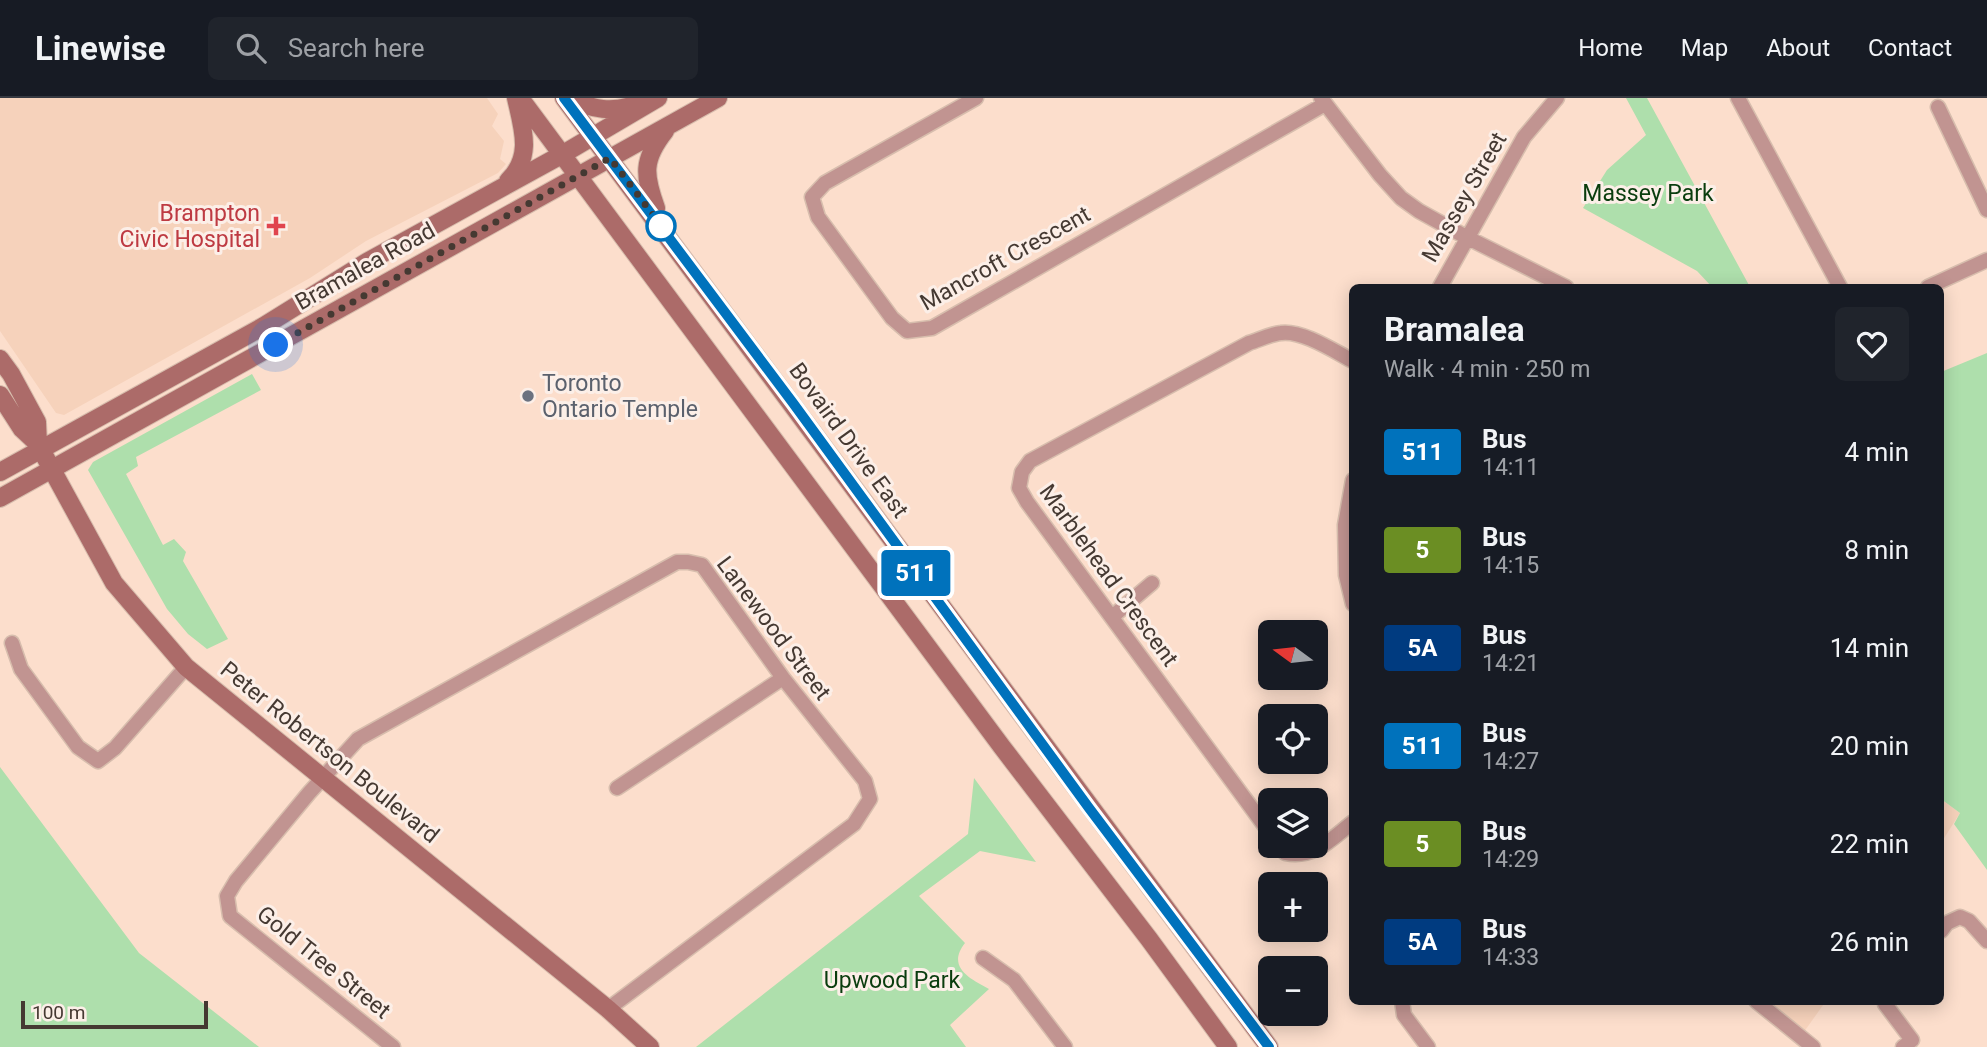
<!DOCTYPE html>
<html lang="en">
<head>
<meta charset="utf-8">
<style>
	:root { --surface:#171b24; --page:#20242c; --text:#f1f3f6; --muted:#9ea1a6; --line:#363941 }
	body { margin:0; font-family:Roboto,sans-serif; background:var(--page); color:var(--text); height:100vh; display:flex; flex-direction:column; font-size:26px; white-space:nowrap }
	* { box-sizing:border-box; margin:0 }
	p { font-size:23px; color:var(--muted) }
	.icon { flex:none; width:38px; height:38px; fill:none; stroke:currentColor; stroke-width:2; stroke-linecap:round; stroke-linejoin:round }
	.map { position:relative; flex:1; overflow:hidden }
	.drawer { position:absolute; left:1349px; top:186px; width:595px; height:721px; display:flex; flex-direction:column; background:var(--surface); border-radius:10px; box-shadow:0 4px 18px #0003 }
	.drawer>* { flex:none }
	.badge { padding:0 14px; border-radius:5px; font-size:24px; line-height:46px }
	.needle { width:46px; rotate:285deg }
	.controls { position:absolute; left:1258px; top:522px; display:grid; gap:14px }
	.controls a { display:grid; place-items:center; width:70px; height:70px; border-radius:10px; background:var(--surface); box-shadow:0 4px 18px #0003; font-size:35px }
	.scale { position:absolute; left:21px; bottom:18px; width:187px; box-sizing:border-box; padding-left:7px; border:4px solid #453932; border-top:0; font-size:19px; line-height:24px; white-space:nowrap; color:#453932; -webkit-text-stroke:5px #fcefe8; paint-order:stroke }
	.you { position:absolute; width:35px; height:35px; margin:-18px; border:5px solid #fff; border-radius:50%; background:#1a73e8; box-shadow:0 0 0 10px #1a73e833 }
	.map>.badge { position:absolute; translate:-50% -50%; box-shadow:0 0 0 4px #fff }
	.round { display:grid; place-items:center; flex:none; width:74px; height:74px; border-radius:10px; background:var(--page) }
	.summary { display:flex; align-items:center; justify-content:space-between; height:119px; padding:0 35px }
	h1 { font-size:33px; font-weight:700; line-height:52px }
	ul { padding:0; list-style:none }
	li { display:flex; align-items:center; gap:21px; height:98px; padding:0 35px }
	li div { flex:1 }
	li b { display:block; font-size:26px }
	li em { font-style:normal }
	li .badge { min-width:77px; font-weight:700; text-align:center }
	header { display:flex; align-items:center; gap:42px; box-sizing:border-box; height:98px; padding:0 35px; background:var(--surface); border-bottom:2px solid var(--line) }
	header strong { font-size:33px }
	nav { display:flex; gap:38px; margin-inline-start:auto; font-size:24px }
	.search { width:490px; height:63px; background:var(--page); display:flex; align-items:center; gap:18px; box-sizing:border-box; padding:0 24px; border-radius:10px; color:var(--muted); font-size:26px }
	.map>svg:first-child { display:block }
	.built { fill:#f6d2bb }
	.green { fill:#aedfac }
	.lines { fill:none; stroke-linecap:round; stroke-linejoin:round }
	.street-casing { stroke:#d7bdad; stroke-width:17 }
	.secondary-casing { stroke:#d7bdad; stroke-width:20 }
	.street { stroke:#c19491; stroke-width:14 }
	.secondary { stroke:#ac6b69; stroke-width:18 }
	.line-casing { stroke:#fff; stroke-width:16 }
	.line { stroke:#0072bc; stroke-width:10 }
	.walk { stroke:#453932; stroke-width:7; stroke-dasharray:0 12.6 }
	.health-dot { fill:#e0444e; stroke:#fcefe8; stroke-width:2.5 }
	.stop-dot { fill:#fff; stroke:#0072bc; stroke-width:3.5 }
	.worship-dot { fill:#6b7280; stroke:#fcefe8; stroke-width:2.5 }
	.labels { text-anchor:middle; stroke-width:6; stroke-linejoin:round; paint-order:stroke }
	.park-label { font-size:23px; fill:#0a3d0e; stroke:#fcefe8 }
	.street-label { font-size:23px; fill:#453932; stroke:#fcefe8 }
	.health-label { font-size:23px; fill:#be3a42; stroke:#fcefe8; text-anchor:end }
	.worship-label { font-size:23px; fill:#5b616d; stroke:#fcefe8; text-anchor:start }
</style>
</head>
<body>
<header>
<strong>Linewise</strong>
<div class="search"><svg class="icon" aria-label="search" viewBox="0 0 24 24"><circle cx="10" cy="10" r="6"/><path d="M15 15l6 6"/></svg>Search here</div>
<nav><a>Home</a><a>Map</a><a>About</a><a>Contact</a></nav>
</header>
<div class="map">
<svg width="1987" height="949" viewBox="0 0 1987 949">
	<rect width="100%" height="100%" fill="#fcdecc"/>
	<path class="built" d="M 0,0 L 487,0 L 498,16 L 492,28 L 504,43 L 500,61 L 506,66 L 498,75 L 366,143 L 310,180 L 64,317 L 56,315 L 0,233 Z
		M 1941,701 L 1960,715 L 1941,745 Z
		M 1759,903 L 1826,903 L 1801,938 Z"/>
	<path class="green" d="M 1626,0 L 1647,0 L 1750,189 L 1712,189 L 1697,173 L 1583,110 L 1607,72 L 1646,37 Z
		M 1987,255 L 1987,772 L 1954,726 L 1960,715 L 1941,701 L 1941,274 Z
		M 252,276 L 261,292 L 136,359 L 138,368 L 126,376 L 163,447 L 174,441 L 186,454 L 183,463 L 228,541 L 207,551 L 188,536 L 167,511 L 88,372 L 93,364 Z
		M 0,669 L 139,855 L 259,949 L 0,949 Z
		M 974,680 L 1036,764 L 980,753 L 919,798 L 965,845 C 946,869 970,881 989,891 L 950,927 L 966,949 L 696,949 L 968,736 Z"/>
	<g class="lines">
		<defs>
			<path id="street" d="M 976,0 L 825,85 L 812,99 L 818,119 L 892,220 L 907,233 L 932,230 L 1325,6
				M 1321,0 L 1380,77 L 1401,100 L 1419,113 L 1466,139 L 1566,189
				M 1738,0 L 1840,189
				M 1938,9 L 1987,112
				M 1440,189 L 1524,39 L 1557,0
				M 1928,189 L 1987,162
				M 1353,382 L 1345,427 L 1346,477 L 1353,506
				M 1112,519 L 1152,485
				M 12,545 L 21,571 L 78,649 L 98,663 L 115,650 L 186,569
				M 617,690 L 783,580
				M 1270,735 L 1027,404 L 1019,390 L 1022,374 L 1030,363 L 1249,245 C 1259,242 1270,236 1281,235 C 1302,232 1334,253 1353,263
				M 1279,747 L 1285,755 C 1315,761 1331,741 1353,724
				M 1941,833 L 1947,825 L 1960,819 L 1969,823 L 1987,843
				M 983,860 L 1014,882 L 1065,949
				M 1402,903 L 1404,917 L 1428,949
				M 1756,903 L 1813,949
				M 1888,903 L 1885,906 L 1912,942 L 1903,949
				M 393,949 L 230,818 L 227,798 L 236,783 L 309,695 L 358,641 L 677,464 L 688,464 L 702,467 L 783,580 L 865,683 L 870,701 L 854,726 L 608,911"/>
			<path id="secondary" d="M 520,0 L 1002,649 L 1149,841 L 1228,949
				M 564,0 L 1269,949
				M 570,0 C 593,12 612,15 637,6
				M 508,83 C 533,59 523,31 516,0
				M 656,110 C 644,77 642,62 665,33
				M 0,261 L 11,276 L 37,324 L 38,346
				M 0,297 L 22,331 L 38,346 L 114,485 L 186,569 L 608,911 L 650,949
				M 0,374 L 264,228 L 367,164 L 563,56 L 658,0
				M 0,400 L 718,0"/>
		</defs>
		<use href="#street" class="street-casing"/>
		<use href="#secondary" class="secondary-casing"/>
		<use href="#street" class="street"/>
		<use href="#secondary" class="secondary"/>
	</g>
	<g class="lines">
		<defs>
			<path id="line" d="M 564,0 L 793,305 L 1089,710 L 1269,949"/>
		</defs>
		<use href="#line" class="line-casing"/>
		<use href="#line" class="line"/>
		<path class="walk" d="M 276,247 L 610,60 L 663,130 L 661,128"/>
	</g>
	<path class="health-dot" d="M272.5 117.5h7v7h7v7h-7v7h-7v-7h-7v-7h7z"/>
	<circle class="stop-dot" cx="661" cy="128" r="14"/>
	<circle class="worship-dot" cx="528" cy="298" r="7"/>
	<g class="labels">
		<g class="park-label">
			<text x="1648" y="103">Massey Park</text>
			<text x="892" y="890">Upwood Park</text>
		</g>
		<g class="street-label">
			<text transform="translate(1464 99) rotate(-60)" y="8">Massey Street</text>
			<text transform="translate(1005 160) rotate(-29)" y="8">Mancroft Crescent</text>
			<text transform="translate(365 168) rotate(-29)" y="8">Bramalea Road</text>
			<text transform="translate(849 342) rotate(54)" y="8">Bovaird Drive East</text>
			<text transform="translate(1109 477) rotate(54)" y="8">Marblehead Crescent</text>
			<text transform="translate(774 530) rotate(53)" y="8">Lanewood Street</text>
			<text transform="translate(330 654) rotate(39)" y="8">Peter Robertson Boulevard</text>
			<text transform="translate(324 864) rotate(39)" y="8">Gold Tree Street</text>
		</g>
		<g class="health-label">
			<text x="260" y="123">Brampton<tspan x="260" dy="26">Civic Hospital</tspan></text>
		</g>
		<g class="worship-label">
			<text x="542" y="293">Toronto<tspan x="542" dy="26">Ontario Temple</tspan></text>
		</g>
	</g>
</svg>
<div class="controls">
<a><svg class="needle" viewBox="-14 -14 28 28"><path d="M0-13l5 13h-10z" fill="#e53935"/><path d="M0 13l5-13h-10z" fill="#9ea1a6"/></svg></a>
<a><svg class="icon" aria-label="locate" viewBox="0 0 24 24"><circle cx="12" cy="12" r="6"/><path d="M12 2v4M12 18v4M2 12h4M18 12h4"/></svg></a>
<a><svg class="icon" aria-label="layers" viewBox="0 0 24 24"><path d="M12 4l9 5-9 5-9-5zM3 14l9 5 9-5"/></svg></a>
<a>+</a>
<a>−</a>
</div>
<div class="scale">100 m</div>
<div class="you" style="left:276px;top:247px"></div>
<b class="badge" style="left:916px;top:475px;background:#0072bc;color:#fff">511</b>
<section class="drawer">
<div class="summary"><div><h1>Bramalea</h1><p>Walk · 4 min · 250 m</p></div><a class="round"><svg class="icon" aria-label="heart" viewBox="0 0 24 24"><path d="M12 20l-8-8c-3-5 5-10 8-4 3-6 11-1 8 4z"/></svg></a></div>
<ul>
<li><span class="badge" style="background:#0072bc;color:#fff">511</span><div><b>Bus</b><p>14:11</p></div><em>4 min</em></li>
<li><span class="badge" style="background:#6b8e23;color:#fff">5</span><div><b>Bus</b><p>14:15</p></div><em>8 min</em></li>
<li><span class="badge" style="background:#003b80;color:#fff">5A</span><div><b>Bus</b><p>14:21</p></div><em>14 min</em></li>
<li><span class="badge" style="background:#0072bc;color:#fff">511</span><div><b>Bus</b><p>14:27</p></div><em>20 min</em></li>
<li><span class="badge" style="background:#6b8e23;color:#fff">5</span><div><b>Bus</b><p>14:29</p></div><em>22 min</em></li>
<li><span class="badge" style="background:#003b80;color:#fff">5A</span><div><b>Bus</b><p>14:33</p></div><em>26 min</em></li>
</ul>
</section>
</div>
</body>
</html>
